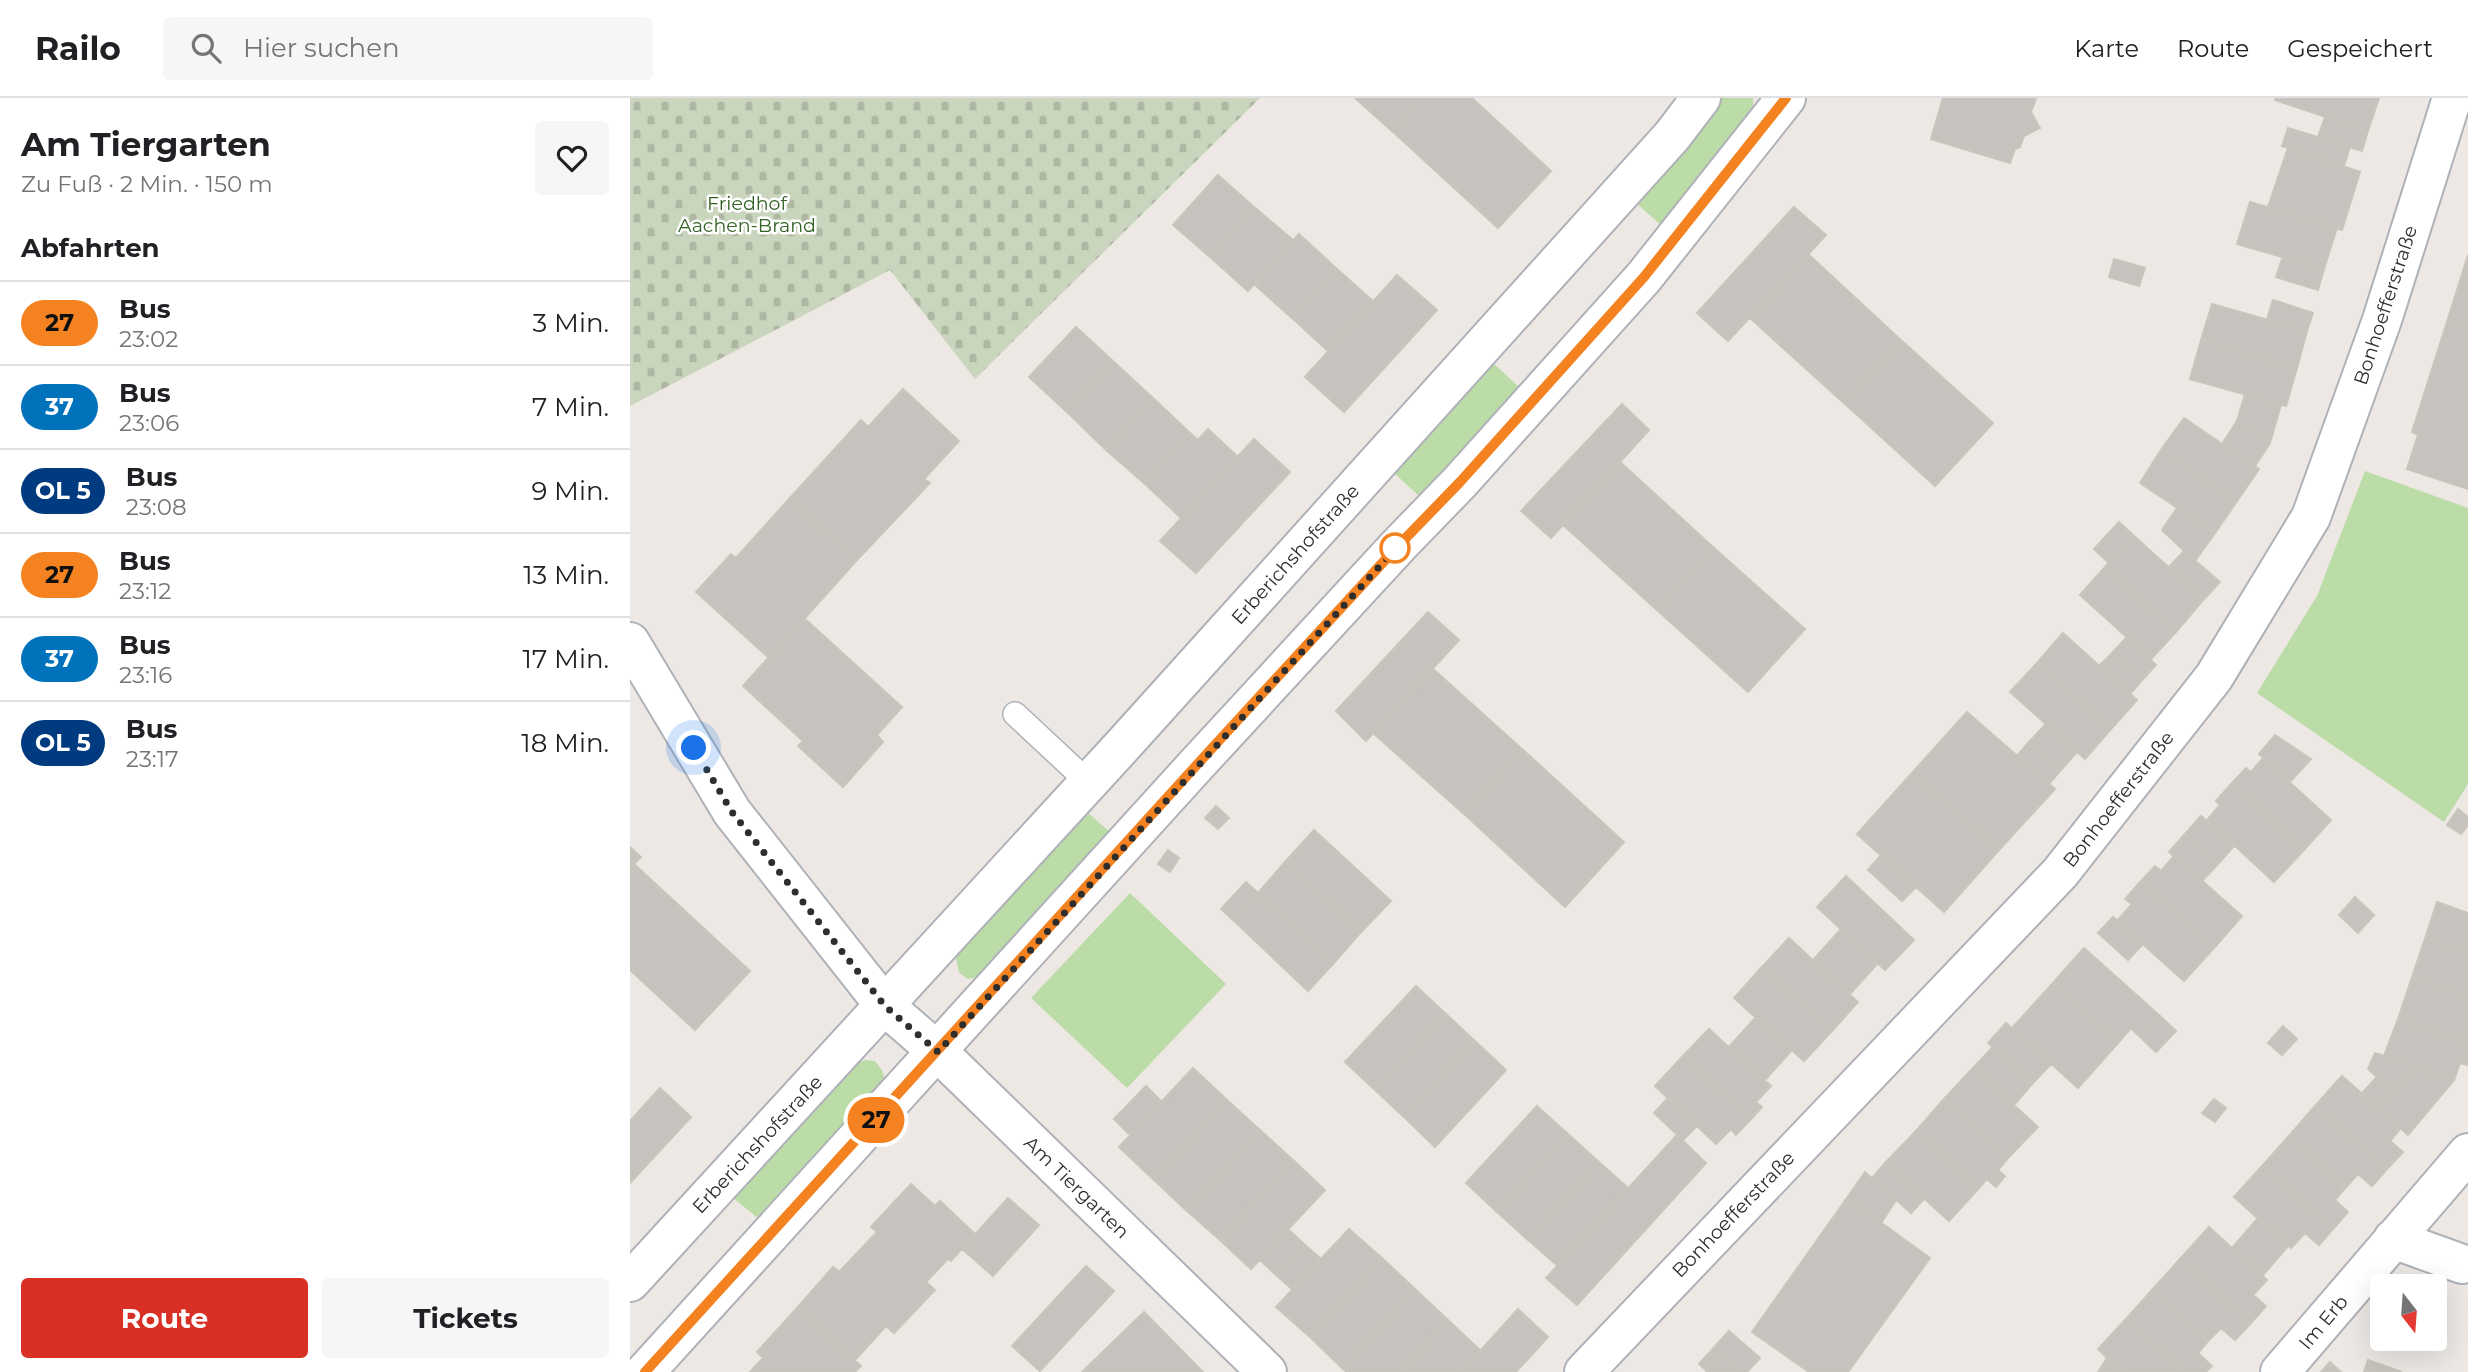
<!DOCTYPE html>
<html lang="de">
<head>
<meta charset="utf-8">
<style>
	:root { --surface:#fff; --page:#f6f6f6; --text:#202124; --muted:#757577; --line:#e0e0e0; --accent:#d93025 }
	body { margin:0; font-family:Montserrat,sans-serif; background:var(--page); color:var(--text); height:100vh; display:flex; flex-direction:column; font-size:26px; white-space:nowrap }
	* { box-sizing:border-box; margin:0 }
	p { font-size:23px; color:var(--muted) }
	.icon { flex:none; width:38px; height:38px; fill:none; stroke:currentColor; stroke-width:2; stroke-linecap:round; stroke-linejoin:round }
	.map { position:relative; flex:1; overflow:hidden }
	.drawer { display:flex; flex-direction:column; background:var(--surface); width:630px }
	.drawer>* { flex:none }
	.badge { padding:0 14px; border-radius:23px; font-size:24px; line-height:46px }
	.needle { width:46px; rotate:163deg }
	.controls { position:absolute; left:1740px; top:1176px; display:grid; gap:14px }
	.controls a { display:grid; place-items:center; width:77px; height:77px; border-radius:7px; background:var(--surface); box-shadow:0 7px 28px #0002; font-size:35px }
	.you { position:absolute; width:35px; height:35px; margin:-18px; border:5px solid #fff; border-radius:50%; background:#1a73e8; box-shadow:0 0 0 10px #1a73e833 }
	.map>.badge { position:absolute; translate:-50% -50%; box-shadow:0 0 0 4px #fff }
	h2 { padding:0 21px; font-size:26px; line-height:63px }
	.round { display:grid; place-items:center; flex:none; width:74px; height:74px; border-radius:7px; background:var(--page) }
	.overview { display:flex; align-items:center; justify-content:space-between; height:119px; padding:0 21px }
	h1 { font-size:33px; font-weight:700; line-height:52px }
	.button { display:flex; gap:14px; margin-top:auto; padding:14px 21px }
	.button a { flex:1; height:80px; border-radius:7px; background:var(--accent); color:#fff; font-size:28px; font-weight:700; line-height:80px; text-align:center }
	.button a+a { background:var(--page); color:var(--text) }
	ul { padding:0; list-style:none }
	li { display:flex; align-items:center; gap:21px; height:84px; padding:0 21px; border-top:2px solid var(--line) }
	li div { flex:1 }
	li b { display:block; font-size:26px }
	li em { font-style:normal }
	li .badge { min-width:77px; font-weight:700; text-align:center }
	header { display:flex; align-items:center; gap:42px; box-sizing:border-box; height:98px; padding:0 35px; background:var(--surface); border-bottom:2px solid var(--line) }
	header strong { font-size:33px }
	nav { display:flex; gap:38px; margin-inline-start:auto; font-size:24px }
	.search { width:490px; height:63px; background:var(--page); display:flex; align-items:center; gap:18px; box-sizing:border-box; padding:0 24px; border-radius:7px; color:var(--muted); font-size:26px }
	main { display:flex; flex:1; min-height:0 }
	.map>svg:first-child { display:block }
	.grass { fill:#bbdca7 }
	.cemetery { fill:url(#cemetery-stones) }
	.building { fill:#c6c3be; stroke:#c9c4bc; stroke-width:2 }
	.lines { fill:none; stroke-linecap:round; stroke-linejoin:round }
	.service-casing { stroke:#afb1b8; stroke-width:26 }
	.minor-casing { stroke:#afb1b8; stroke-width:42 }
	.service { stroke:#fff; stroke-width:23 }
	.minor { stroke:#fff; stroke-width:38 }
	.line-casing { stroke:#fff; stroke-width:16 }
	.line { stroke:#f58220; stroke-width:10 }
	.walk { stroke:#2e2e2e; stroke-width:7; stroke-dasharray:0 12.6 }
	.stop-dot { fill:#fff; stroke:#f58220; stroke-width:3.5 }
	.labels { text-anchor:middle; stroke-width:5; stroke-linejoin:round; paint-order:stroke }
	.park-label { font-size:19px; fill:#346425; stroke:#fff }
	.street-label { font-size:19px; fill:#2e2e2e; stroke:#fff }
</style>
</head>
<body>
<header>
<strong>Railo</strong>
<div class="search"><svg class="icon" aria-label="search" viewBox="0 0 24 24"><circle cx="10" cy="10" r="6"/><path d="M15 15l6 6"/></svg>Hier suchen</div>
<nav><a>Karte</a><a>Route</a><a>Gespeichert</a></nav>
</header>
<main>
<section class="drawer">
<div class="overview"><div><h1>Am Tiergarten</h1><p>Zu Fuß · 2 Min. · 150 m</p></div><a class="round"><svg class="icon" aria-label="heart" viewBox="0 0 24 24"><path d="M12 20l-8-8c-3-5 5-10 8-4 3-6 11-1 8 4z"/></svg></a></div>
<h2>Abfahrten</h2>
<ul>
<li><span class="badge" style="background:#f58220;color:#111">27</span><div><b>Bus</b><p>23:02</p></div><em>3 Min.</em></li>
<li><span class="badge" style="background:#0072bc;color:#fff">37</span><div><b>Bus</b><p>23:06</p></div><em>7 Min.</em></li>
<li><span class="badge" style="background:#003b80;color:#fff">OL 5</span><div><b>Bus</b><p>23:08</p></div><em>9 Min.</em></li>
<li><span class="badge" style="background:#f58220;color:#111">27</span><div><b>Bus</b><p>23:12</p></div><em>13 Min.</em></li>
<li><span class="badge" style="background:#0072bc;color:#fff">37</span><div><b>Bus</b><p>23:16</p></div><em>17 Min.</em></li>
<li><span class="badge" style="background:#003b80;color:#fff">OL 5</span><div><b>Bus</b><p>23:17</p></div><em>18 Min.</em></li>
</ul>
<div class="button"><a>Route</a><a>Tickets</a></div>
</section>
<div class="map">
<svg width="1838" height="1274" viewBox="0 0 1838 1274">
	<defs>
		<pattern id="cemetery-stones" width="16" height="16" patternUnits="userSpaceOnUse" patternTransform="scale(1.75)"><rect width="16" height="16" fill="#c9d5bc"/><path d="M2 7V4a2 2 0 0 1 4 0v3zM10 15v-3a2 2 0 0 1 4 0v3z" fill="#adb7a2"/></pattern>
	</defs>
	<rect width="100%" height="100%" fill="#ede8e3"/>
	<path class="grass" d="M 1089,0 L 1123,0 L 1123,12 L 1032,128 L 1005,104 Z
		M 863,265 L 889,289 L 789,398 L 764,375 Z
		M 1735,373 L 1838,410 L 1838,686 L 1814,724 L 1627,595 L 1687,498 Z
		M 456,713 L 481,735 L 348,879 L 338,881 L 329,875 L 325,856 Z
		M 500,795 L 596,886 L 497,990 L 401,900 Z
		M 235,962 L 245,963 L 252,972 L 255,982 L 129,1121 L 102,1099 L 226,966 Z"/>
	<path class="cemetery" d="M 0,0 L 630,0 L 345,281 L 260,172 L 0,308 Z"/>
	<path class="building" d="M 725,0 L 792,0 L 762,33 Z
		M 792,0 L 842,0 L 921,73 L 868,130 L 762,33 Z
		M 1313,0 L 1406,0 L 1401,14 L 1410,30 L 1394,38 L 1390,49 L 1385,51 L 1380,65 L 1301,41 Z
		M 1646,0 L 1749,0 L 1738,33 L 1645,2 Z
		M 1695,19 L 1738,33 L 1732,53 L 1688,39 Z
		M 1658,30 L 1720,49 L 1714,68 L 1652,48 Z
		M 1658,50 L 1730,74 L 1712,132 L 1638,109 Z
		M 588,77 L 624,109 L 580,159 L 543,127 Z
		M 1620,104 L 1707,130 L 1694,171 L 1607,146 Z
		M 624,109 L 663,142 L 618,193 L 580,159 Z
		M 1164,109 L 1196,137 L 1098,243 L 1067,215 Z
		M 669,136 L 707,171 L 662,220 L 624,186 Z
		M 1179,157 L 1272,243 L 1214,305 L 1120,220 Z
		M 1838,157 L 1838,230 L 1817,224 Z
		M 1653,158 L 1694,171 L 1688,192 L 1646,179 Z
		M 1484,161 L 1515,170 L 1509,188 L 1479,179 Z
		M 707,171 L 743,203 L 698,253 L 662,220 Z
		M 767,177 L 807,212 L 714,314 L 675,279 Z
		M 1643,202 L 1683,215 L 1677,233 L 1637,221 Z
		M 1582,206 L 1677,233 L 1667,270 L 1571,242 Z
		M 1817,224 L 1838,230 L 1838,391 L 1777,371 L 1788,337 L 1782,334 Z
		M 446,229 L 483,263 L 436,313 L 399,279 Z
		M 1571,242 L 1667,270 L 1656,308 L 1560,281 Z
		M 1272,243 L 1363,325 L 1305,388 L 1214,305 Z
		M 483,263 L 523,300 L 476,352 L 436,313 Z
		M 273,291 L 329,343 L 294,381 L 300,385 L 227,462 L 159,401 L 231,322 L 238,329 Z
		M 1615,296 L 1651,307 L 1640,345 L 1607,323 Z
		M 523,300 L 560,335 L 514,385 L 476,352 Z
		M 992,306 L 1019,332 L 921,440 L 891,413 Z
		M 1554,320 L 1629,371 L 1607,403 L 1531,352 Z
		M 1607,323 L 1640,345 L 1625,368 L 1592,346 Z
		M 578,331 L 608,359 L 551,420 L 514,385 L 560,335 L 568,342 Z
		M 624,341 L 660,374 L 566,475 L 530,443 Z
		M 1531,352 L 1607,403 L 1585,435 L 1510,385 Z
		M 989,363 L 1084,450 L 1027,512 L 932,426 Z
		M 159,401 L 227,462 L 139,560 L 66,494 L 101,456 L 106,460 Z
		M 1547,410 L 1585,435 L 1565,463 L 1532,432 Z
		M 1489,424 L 1504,438 L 1479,465 L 1464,451 Z
		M 1504,438 L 1574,501 L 1546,534 L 1475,469 Z
		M 1084,450 L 1175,531 L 1118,594 L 1027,512 Z
		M 1554,453 L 1590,484 L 1574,501 L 1538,470 Z
		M 1475,469 L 1546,534 L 1521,561 L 1450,497 Z
		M 798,514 L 829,542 L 736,643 L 706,613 Z
		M 174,520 L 272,609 L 247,637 L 253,644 L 213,689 L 168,648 L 173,643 L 113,588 Z
		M 1433,535 L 1507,602 L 1481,631 L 1407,565 Z
		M 1497,539 L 1526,567 L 1513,581 L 1482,555 Z
		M 1482,555 L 1513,581 L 1500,596 L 1469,568 Z
		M 1407,565 L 1481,631 L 1455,661 L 1380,594 Z
		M 802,570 L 892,651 L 834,716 L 743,635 Z
		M 1337,614 L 1425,691 L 1369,752 L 1282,675 Z
		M 1416,626 L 1447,654 L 1430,673 L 1398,645 Z
		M 1645,637 L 1681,661 L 1660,684 L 1629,656 Z
		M 1398,645 L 1430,673 L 1419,686 L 1387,658 Z
		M 892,651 L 994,744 L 935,809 L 834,716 Z
		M 1633,660 L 1701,722 L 1674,752 L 1602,685 L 1616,670 L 1621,674 Z
		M 1282,675 L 1369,752 L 1314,814 L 1227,736 Z
		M 1602,685 L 1674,752 L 1644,784 L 1577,722 L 1590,707 L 1586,703 Z
		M 586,708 L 599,720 L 588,731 L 575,720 Z
		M 1828,711 L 1838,719 L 1838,727 L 1831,736 L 1817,727 Z
		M 1571,718 L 1605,747 L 1588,766 L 1555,736 Z
		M 684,732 L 761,803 L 731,834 L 655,764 Z
		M 1555,736 L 1588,766 L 1572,783 L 1539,754 Z
		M 0,749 L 11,759 L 0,770 Z
		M 538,752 L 549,760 L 540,774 L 528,766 Z
		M 1251,757 L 1286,789 L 1272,803 L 1238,772 Z
		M 1544,758 L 1612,818 L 1584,850 L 1511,783 L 1525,768 L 1531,773 Z
		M 655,764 L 731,834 L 703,866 L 628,795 Z
		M 4,766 L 120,873 L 65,932 L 0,872 L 0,770 Z
		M 1216,778 L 1284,842 L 1255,872 L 1187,809 Z
		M 1511,783 L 1584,850 L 1554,883 L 1487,823 L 1502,806 L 1495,801 Z
		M 616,784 L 628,795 L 603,822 L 591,811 Z
		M 628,795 L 703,866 L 678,893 L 603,822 Z
		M 1725,799 L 1744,817 L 1728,835 L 1709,817 Z
		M 1807,804 L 1838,815 L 1838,856 L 1795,841 Z
		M 1483,819 L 1513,846 L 1498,862 L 1468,835 Z
		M 1211,831 L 1248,865 L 1220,896 L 1183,862 Z
		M 1159,840 L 1228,904 L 1202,933 L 1132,869 Z
		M 1795,841 L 1838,856 L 1838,899 L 1782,879 Z
		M 1454,850 L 1529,917 L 1509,938 L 1501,930 L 1488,945 L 1423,885 Z
		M 1132,869 L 1202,933 L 1174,963 L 1104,900 Z
		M 1782,879 L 1838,899 L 1838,945 L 1768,921 Z
		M 1423,885 L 1488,945 L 1448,990 L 1382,930 Z
		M 786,888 L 816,916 L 745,992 L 715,964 Z
		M 816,916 L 845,943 L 774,1019 L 745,992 Z
		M 1529,917 L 1546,933 L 1526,954 L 1509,938 Z
		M 1126,919 L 1162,952 L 1135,982 L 1099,949 Z
		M 1768,921 L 1838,945 L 1838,967 L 1830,965 L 1824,982 L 1754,958 Z
		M 1376,925 L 1421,966 L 1402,986 L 1358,945 Z
		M 1653,928 L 1667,941 L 1652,957 L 1638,945 Z
		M 1079,931 L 1141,988 L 1126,1004 L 1132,1009 L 1121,1021 L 1053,958 Z
		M 845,943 L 876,972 L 805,1049 L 774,1019 Z
		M 1362,950 L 1402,986 L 1384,1007 L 1343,970 Z
		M 1745,955 L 1754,958 L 1785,969 L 1763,993 L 1738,971 Z
		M 1053,958 L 1121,1021 L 1106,1037 L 1101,1031 L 1086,1046 L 1025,988 Z
		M 1785,969 L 1824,982 L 1778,1037 L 1748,1009 Z
		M 563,970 L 597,1002 L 524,1082 L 489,1049 Z
		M 1343,970 L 1408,1029 L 1378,1060 L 1314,1001 Z
		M 1712,978 L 1771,1030 L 1760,1043 L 1773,1054 L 1757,1071 L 1685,1008 Z
		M 1747,979 L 1763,993 L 1748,1009 L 1732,995 Z
		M 516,988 L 532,1004 L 500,1037 L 484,1021 Z
		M 30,990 L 61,1019 L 0,1085 L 0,1023 Z
		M 1038,1000 L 1067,1028 L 1053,1042 L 1024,1015 Z
		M 1314,1001 L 1378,1060 L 1368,1072 L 1375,1078 L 1366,1089 L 1357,1081 L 1349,1090 L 1286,1033 Z
		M 1584,1001 L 1596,1010 L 1585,1024 L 1572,1015 Z
		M 597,1002 L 630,1032 L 557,1113 L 524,1082 Z
		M 907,1008 L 938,1036 L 867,1114 L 836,1085 Z
		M 1685,1008 L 1757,1071 L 1742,1088 L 1728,1076 L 1716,1089 L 1659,1038 Z
		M 630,1032 L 663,1062 L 590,1142 L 557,1113 Z
		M 1286,1033 L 1349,1090 L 1319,1123 L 1255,1065 Z
		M 938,1036 L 969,1064 L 898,1142 L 867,1114 Z
		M 1047,1037 L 1076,1065 L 947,1207 L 916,1180 Z
		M 1659,1038 L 1716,1089 L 1705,1102 L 1718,1114 L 1703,1131 L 1632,1068 Z
		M 663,1062 L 695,1092 L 621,1171 L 590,1142 Z
		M 969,1064 L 998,1090 L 928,1168 L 898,1142 Z
		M 1255,1065 L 1294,1101 L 1281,1115 L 1242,1080 Z
		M 1632,1068 L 1703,1131 L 1689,1147 L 1675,1135 L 1661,1150 L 1604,1099 Z
		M 1235,1074 L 1266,1102 L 1251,1125 L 1217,1100 Z
		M 281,1086 L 305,1108 L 310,1103 L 345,1136 L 321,1163 L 318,1161 L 296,1184 L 305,1192 L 264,1235 L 256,1228 L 225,1262 L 167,1210 L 203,1169 L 209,1174 L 247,1134 L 241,1129 Z
		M 378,1100 L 409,1127 L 363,1178 L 332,1151 Z
		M 1217,1100 L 1300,1160 L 1218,1274 L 1179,1274 L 1122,1234 Z
		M 1628,1120 L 1659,1147 L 1633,1177 L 1602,1150 Z
		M 1579,1129 L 1637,1182 L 1623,1197 L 1636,1208 L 1621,1225 L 1550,1161 Z
		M 658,1131 L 675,1147 L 646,1177 L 630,1162 Z
		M 719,1131 L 752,1160 L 680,1239 L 646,1209 Z
		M 675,1147 L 691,1161 L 662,1191 L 646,1177 Z
		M 752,1160 L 785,1191 L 713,1271 L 680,1239 Z
		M 1550,1161 L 1621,1225 L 1605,1242 L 1591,1230 L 1578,1243 L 1522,1192 Z
		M 456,1168 L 484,1193 L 410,1273 L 382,1248 Z
		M 785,1191 L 818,1222 L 770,1274 L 717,1274 L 713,1271 Z
		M 1522,1192 L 1578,1243 L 1568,1255 L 1582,1268 L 1576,1274 L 1555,1274 L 1496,1221 Z
		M 167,1210 L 231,1268 L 225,1274 L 120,1274 L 133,1260 L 127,1254 Z
		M 888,1211 L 918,1239 L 886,1274 L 831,1274 Z
		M 514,1214 L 573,1274 L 452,1274 Z
		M 1496,1221 L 1555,1274 L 1493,1274 L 1477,1260 L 1468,1251 Z
		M 818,1222 L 851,1253 L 831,1274 L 770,1274 Z
		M 1099,1233 L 1130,1260 L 1117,1274 L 1111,1274 L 1092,1257 L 1077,1273 L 1069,1266 Z
		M 1092,1257 L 1111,1274 L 1076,1274 Z
		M 1477,1260 L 1493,1274 L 1468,1274 Z
		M 1738,1262 L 1772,1274 L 1734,1274 Z
		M 1700,1264 L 1711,1274 L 1691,1274 Z"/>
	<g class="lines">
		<defs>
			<path id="service" d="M 385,616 L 459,685"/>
			<path id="minor" d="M 0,544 L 102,714 L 255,908 L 308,954 L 637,1274
				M 1763,1141 L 1832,1166
				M 0,1184 L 494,646 L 1042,38 L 1071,0
				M 15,1274 L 567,666 L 768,448 L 830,384 L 1014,179 L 1156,0
				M 954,1274 L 1430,775 L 1584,579 L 1681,419 L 1752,222 L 1822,0
				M 1650,1274 L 1838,1055"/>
		</defs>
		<use href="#service" class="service-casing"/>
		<use href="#minor" class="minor-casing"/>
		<use href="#service" class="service"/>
		<use href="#minor" class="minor"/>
	</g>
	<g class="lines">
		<defs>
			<path id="line" d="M 15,1274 L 584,648 L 768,448 L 830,384 L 1014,179 L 1156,0"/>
		</defs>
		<use href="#line" class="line-casing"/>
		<use href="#line" class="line"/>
		<path class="walk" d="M 64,650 L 102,714 L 255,908 L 308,954 L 768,448 L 765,450"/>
	</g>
	<circle class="stop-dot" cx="765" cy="450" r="14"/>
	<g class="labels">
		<g class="park-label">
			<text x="117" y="112">Friedhof<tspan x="117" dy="22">Aachen-Brand</tspan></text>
		</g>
		<g class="street-label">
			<text transform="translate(1755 207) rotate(-72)" y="7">Bonhoefferstraße</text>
			<text transform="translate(665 456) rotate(-48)" y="7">Erberichshofstraße</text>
			<text transform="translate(1488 701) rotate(-52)" y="7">Bonhoefferstraße</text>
			<text transform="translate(127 1046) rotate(-47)" y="7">Erberichshofstraße</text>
			<text transform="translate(447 1089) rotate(44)" y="7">Am Tiergarten</text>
			<text transform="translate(1103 1116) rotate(-46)" y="7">Bonhoefferstraße</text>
			<text transform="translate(1693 1224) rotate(-50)" y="7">Im Erb</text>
		</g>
	</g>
</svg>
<div class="controls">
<a><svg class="needle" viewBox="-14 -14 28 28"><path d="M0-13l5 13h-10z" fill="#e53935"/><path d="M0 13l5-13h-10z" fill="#757577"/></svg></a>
</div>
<div class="you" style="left:64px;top:650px"></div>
<b class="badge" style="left:246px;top:1022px;background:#f58220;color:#111">27</b>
</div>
</main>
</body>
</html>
